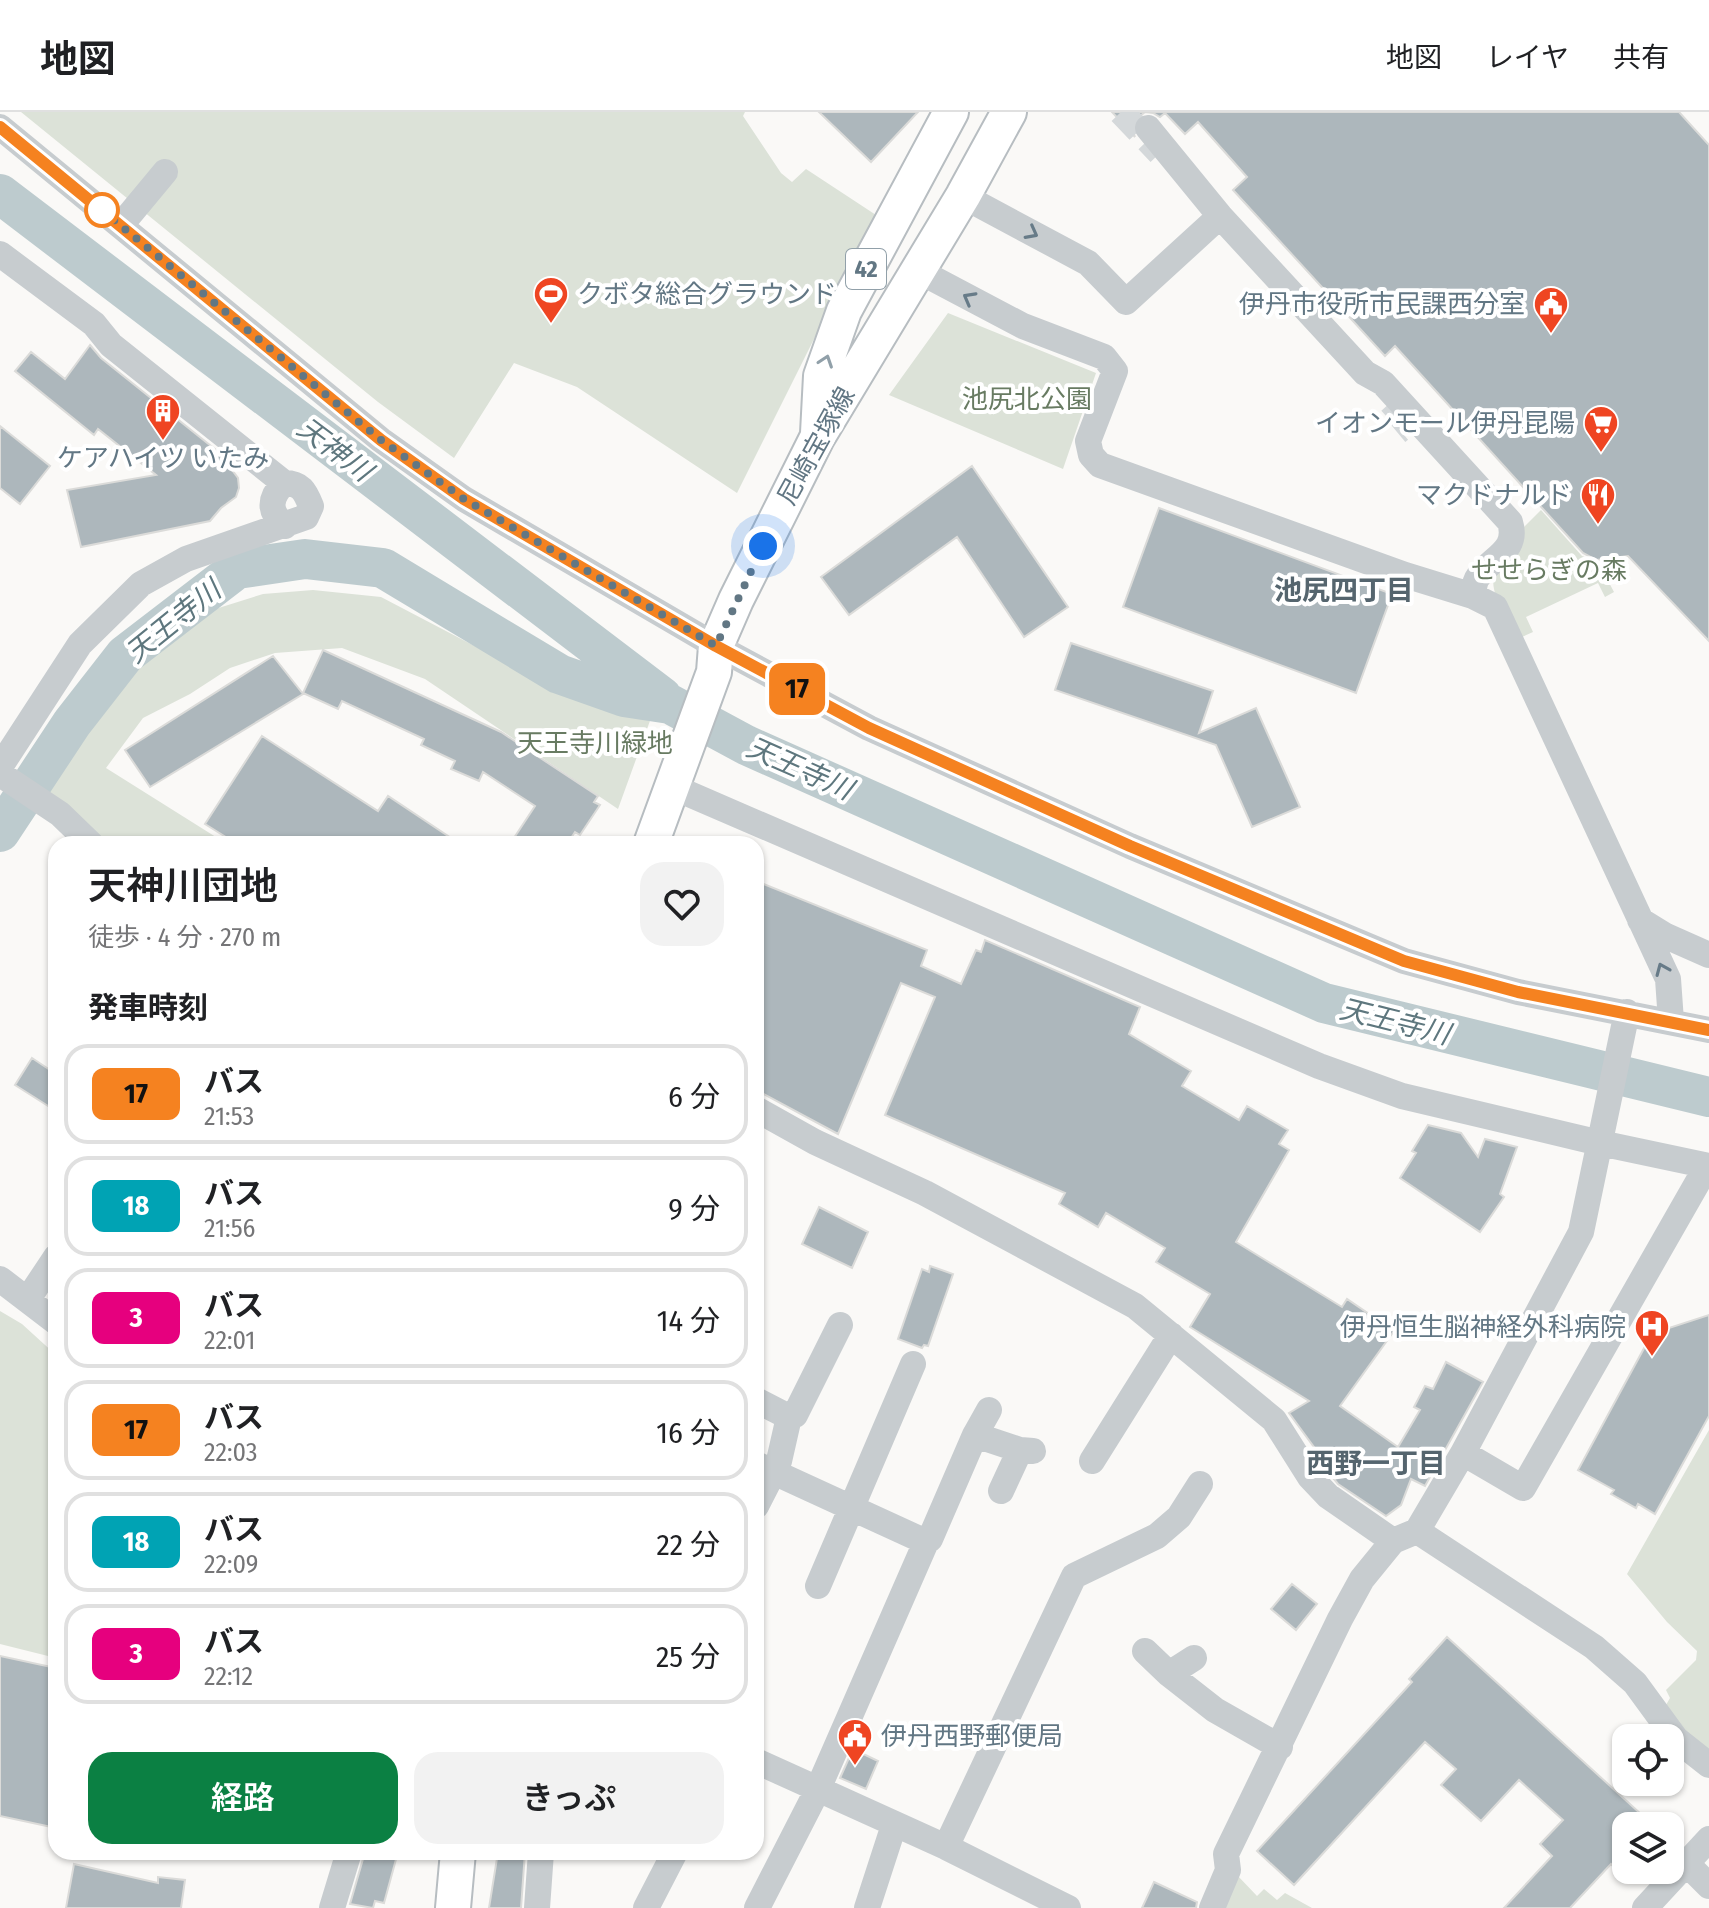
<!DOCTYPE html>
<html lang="ja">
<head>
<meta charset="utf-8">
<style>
	:root { --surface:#fff; --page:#f2f2f2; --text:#202124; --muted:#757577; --line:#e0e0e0; --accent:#0b8043 }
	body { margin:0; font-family:"Fira Sans Condensed","Noto Sans JP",sans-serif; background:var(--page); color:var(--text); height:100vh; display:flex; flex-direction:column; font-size:30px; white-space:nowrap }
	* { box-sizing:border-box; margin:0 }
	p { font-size:26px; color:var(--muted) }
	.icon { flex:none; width:44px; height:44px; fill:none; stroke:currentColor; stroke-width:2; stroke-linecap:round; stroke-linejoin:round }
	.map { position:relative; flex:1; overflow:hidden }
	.panel { position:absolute; left:48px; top:724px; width:716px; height:1024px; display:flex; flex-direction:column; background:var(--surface); border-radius:24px; box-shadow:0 2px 6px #0004 }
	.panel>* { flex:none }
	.badge { padding:0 16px; border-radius:12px; font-size:28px; line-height:52px }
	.controls { position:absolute; left:1612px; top:1612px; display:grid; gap:16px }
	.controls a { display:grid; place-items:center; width:72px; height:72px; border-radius:16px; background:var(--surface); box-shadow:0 2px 6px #0004; font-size:40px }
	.you { position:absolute; width:40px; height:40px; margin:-20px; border:6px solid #fff; border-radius:50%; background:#1a73e8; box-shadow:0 0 0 12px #1a73e833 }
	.map>.badge { position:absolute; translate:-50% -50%; box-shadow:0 0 0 4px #fff }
	h2 { padding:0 40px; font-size:30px; line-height:72px }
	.round { display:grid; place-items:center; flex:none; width:84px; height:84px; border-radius:24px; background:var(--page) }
	.summary { display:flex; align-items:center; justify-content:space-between; height:136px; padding:0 40px }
	h1 { font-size:38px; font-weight:600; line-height:60px }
	.action { display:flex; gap:16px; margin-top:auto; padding:16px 40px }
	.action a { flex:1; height:92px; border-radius:24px; background:var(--accent); color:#fff; font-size:32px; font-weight:600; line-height:92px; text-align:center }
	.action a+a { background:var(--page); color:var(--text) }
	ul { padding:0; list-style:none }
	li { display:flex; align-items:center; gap:24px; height:100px; margin:0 16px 12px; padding:0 24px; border:4px solid var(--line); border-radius:24px }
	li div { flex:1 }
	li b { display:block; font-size:30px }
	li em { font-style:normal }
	li .badge { min-width:88px; font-weight:700; text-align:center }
	header { display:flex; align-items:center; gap:48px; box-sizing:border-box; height:112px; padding:0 40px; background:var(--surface); border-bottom:2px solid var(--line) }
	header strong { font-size:38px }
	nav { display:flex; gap:44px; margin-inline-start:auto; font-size:28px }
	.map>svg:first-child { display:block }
	.green { fill:#dce2d8 }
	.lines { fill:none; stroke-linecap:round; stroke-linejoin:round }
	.river { stroke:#bdcbce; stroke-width:40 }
	.building { fill:#adb7bc; stroke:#dbdbd9; stroke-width:2 }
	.minor-tunnel { stroke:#d4d8da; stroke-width:26; stroke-dasharray:26 13; stroke-linecap:butt }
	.major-casing { stroke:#b7bdc1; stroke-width:38 }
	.minor { stroke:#c7cccf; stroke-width:26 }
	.major { stroke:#fff; stroke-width:34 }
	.oneway { stroke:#677b88 }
	.oneway2 { stroke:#91a0a9 }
	.line-casing { stroke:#fff; stroke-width:18 }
	.line { stroke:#f58220; stroke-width:12 }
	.walk { stroke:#627784; stroke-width:8; stroke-dasharray:0 14.4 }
	.stop-dot { fill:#fff; stroke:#f58220; stroke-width:4 }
	.labels { text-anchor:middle; stroke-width:8; stroke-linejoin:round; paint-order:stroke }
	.shield { fill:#fff; stroke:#91a0a9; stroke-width:2 }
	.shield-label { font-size:24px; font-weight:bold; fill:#627784 }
	.poi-label { font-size:26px; fill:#627784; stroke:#fff; text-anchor:end }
	.park-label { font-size:26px; fill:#687b62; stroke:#fff }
	.street-label { font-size:26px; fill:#627784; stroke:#fff }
	.water-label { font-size:28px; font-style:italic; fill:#5e777e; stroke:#fff }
	.neighbourhood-label { font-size:28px; font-weight:bold; fill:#55656e; stroke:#fff }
</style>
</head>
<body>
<header>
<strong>地図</strong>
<nav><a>地図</a><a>レイヤ</a><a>共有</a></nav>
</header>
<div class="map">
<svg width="1709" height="1796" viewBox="0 0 1709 1796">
	<rect width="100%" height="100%" fill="#faf9f7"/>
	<path class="green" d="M 21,0 L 745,0 L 743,4 L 781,61 L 792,70 L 806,57 L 876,103 L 737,381 L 577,275 L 514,251 L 454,346 L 378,290 Z
		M 948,201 L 1096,261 L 1063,357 L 889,283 Z
		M 1541,398 L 1582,444 L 1598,450 L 1614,480 L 1605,485 L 1598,471 L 1526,505 L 1533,520 L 1522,525 C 1510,508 1489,485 1494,463 C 1514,448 1523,447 1519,420 Z
		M 313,478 L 381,485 L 536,566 L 651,606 L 618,697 L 425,567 L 342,536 L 275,541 L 230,556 L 190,582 L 143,606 L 106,656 L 227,732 L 108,732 L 75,700 L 44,679 L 105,584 L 154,529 L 209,499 L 263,482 Z
		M 0,1199 L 22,1212 L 56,1243 L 56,1546 L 0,1532 Z
		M 1709,1318 L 1709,1646 L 1694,1634 L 1666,1593 L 1670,1586 L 1666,1578 L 1696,1548 L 1697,1539 L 1667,1510 L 1627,1462 Z
		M 1237,1763 L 1257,1784 L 1264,1777 L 1277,1788 L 1285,1781 L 1312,1796 L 1223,1796 Z"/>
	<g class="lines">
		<path class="river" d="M 0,82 L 662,585
			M 0,720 L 72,611 L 125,543 L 237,457 L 305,447 L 383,456 L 559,562 L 624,585 L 670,592 L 746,633 L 1324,891 L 1709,985"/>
	</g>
	<path class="building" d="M 819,0 L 918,0 L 871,50 Z
		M 1112,0 L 1679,0 L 1709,33 L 1709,529 L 1628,444 L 1596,448 L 1583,441 L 1395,234 L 1385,244 L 1233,78 L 1247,65 L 1198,10 L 1185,22 L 1165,1 L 1160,5 L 1153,1 L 1145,0 L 1133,10 L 1132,18 L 1135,25 Z
		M 90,233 L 101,246 L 226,346 L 226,350 L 238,366 L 239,376 L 236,385 L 221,396 L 210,409 L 81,435 L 67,378 L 156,363 L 98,317 L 94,323 L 15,259 L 31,240 L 65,267 Z
		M 0,314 L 50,354 L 20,392 L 0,376 Z
		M 972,354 L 1068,495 L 1024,525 L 957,425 L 849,503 L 821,465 Z
		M 1159,396 L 1392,482 L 1356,581 L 1123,495 Z
		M 1071,531 L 1213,579 L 1199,621 L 1256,596 L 1300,695 L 1252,715 L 1216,633 L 1055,578 Z
		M 323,538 L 501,620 L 598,684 L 594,690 L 600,693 L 580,723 L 575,720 L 567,732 L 510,732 L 535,694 L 483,660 L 479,669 L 451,657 L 455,649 L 421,633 L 424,627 L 342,589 L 338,597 L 303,581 Z
		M 273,544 L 303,582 L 150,675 L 125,638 Z
		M 262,624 L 378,699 L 388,684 L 460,732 L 237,732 L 205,712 Z
		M 756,769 L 927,838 L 921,854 L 961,872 L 976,838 L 981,840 L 985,828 L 1140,895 L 1129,922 L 1191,959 L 1182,974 L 1239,1008 L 1247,994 L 1288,1018 L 1279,1032 L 1289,1038 L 1236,1130 L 1342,1195 L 1347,1187 L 1394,1219 L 1340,1294 L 1398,1335 L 1420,1298 L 1414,1295 L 1425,1274 L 1433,1277 L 1446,1250 L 1483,1270 L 1425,1374 L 1411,1367 L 1401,1393 L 1386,1404 L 1338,1372 L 1316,1345 L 1319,1342 L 1289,1301 L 1309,1289 L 1190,1215 L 1210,1182 L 1156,1150 L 1165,1136 L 1106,1101 L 1098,1115 L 1059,1092 L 1065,1081 L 885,1003 L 935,885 L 901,871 L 838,1022 L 756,978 Z
		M 32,946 L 56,962 L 56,999 L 15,973 Z
		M 1428,1013 L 1461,1021 L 1478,1045 L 1485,1027 L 1517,1035 L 1500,1082 L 1504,1085 L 1480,1120 L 1400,1066 L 1416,1041 L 1412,1039 Z
		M 819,1095 L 868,1120 L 852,1156 L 802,1132 Z
		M 930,1154 L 953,1162 L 928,1234 L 924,1233 L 922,1236 L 898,1227 L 922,1157 L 929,1160 Z
		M 1709,1203 L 1709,1304 L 1655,1402 L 1638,1392 L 1636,1396 L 1611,1382 L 1614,1378 L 1578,1358 L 1655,1216 L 1660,1219 Z
		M 1292,1472 L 1317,1492 L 1296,1518 L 1271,1497 Z
		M 1447,1525 L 1654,1714 L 1626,1714 L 1626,1741 L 1613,1754 L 1611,1752 L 1570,1796 L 1504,1796 L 1552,1744 L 1540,1732 L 1563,1708 L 1519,1668 L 1481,1709 L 1441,1673 L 1456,1657 L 1425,1630 L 1294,1773 L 1257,1739 L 1412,1570 L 1409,1567 Z
		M 0,1544 L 56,1556 L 56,1716 L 0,1704 Z
		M 853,1637 L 878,1649 L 866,1677 L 840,1666 Z
		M 365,1740 L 398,1740 L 384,1791 L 375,1789 L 373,1796 L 350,1792 Z
		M 498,1740 L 525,1740 L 521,1796 L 489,1796 Z
		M 74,1752 L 158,1771 L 158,1765 L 185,1768 L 181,1796 L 66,1796 Z
		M 1154,1770 L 1197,1790 L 1196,1796 L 1142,1796 Z"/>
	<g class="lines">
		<path class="minor-tunnel" d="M 1121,0 L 1160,41
			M 1391,290 L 1409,310 L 1397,320"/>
		<defs>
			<path id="major" d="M 818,321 L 821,264 L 844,199 L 951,0
				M 651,732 L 714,560 L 716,534 L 736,488 L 817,326 L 963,84 L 1009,0
				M 453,1796 L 458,1740"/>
		</defs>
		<use href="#major" class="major-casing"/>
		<path class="minor" d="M 0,15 L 381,328 L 464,387 L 716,534 L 869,616 L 1130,734 L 1404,849 L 1518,880 L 1709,918
			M 1148,16 L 1220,104 L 1365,261 L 1383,271 L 1510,410 C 1519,439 1492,445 1478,465 C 1474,470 1474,478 1473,484
			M 963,84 L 1088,151 L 1126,190 L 1220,104
			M 121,113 L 165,60
			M 0,142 L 94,212 L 111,233 L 284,371 C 301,371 305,379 311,394 L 306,405 L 186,447 L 141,472 L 80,532 L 0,655
			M 917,158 L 1023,214 L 1104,245 L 1115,259 L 1088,329 L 1091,343 L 1100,353 L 1405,463 L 1473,484 L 1495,495 L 1668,867 L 1671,909
			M 284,371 C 269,386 268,400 285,414
			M 0,662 L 60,702 L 91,732
			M 673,675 L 1319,954 L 1402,984 L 1600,1031 L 1709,1054
			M 1640,808 L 1666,824 L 1709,843
			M 756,997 L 815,1030 L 925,1081 L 1135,1194 L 1274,1308 L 1310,1365 L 1328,1384 L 1393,1429 L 1362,1467 L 1340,1507 L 1226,1742 L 1228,1758 L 1212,1796
			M 0,1167 L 56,1210
			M 28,1187 L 56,1145
			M 756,1288 L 789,1305
			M 975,1323 L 1020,1338 L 1033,1339
			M 1463,1341 L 1523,1376 L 1707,1054
			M 1092,1349 L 1171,1223
			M 756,1352 L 926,1430 L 818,1677 L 757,1796
			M 1001,1379 L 1020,1338
			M 756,1394 L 779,1349 L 789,1305 L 795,1303 L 840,1213
			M 1417,1419 L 1594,1535 L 1635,1571 L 1676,1627 L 1709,1653
			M 1393,1429 L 1417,1419 L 1463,1341 L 1581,1120 L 1627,900
			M 926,1430 L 930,1427 L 975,1323 L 989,1298
			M 818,1474 L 913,1252
			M 1145,1539 L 1169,1562 L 1215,1598 L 1280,1635
			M 1169,1562 L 1194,1546
			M 756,1649 L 946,1735 L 1068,1796
			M 946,1735 L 1074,1464 L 1157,1424 L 1179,1405 L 1200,1372
			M 1687,1752 L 1709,1774
			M 332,1796 L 349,1740
			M 537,1796 L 541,1740
			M 646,1796 L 675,1740
			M 867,1796 L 894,1713
			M 1645,1796 L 1709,1727"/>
		<use href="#major" class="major"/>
	</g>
	<defs><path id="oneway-chevron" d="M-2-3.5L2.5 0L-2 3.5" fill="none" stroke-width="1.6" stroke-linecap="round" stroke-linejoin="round" transform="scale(2)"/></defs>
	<g class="oneway">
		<use href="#oneway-chevron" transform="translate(1032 121) rotate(28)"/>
		<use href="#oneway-chevron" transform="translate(969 186) rotate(-151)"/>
		<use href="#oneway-chevron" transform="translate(1662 857) rotate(-113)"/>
	</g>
	<use class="oneway2" href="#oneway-chevron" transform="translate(826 249) rotate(-71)"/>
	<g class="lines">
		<defs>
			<path id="line" d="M 0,15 L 381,328 L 464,387 L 716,534 L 869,616 L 1130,734 L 1404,849 L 1518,880 L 1709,918"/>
		</defs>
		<use href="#line" class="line-casing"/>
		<use href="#line" class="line"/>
		<path class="walk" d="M 102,98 L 97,94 L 381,328 L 464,387 L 716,534 L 763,434"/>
	</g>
	<defs>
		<symbol id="stadium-pin" viewBox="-11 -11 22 30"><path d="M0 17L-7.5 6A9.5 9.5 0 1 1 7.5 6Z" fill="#ef4522" stroke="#fff"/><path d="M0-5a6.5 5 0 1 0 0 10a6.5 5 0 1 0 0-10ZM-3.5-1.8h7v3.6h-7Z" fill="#fff"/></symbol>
		<symbol id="civic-pin" viewBox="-11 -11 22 30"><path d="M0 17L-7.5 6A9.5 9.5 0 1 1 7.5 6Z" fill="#ef4522" stroke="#fff"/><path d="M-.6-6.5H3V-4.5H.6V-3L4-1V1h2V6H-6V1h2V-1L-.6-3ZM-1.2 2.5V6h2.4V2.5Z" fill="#fff"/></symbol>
		<symbol id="building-pin" viewBox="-11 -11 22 30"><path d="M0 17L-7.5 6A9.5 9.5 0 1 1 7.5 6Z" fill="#ef4522" stroke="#fff"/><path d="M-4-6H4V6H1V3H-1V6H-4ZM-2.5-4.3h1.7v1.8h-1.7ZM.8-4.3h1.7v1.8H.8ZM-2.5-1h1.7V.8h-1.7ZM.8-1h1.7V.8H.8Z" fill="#fff"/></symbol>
		<symbol id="supermarket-pin" viewBox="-11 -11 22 30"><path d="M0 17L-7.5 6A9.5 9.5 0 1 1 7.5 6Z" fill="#ef4522" stroke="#fff"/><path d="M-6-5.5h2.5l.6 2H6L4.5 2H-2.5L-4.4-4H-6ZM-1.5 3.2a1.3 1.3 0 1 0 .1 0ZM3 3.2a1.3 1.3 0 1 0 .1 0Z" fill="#fff"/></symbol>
		<symbol id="restaurant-pin" viewBox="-11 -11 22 30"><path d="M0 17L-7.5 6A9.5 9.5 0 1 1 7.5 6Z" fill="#ef4522" stroke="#fff"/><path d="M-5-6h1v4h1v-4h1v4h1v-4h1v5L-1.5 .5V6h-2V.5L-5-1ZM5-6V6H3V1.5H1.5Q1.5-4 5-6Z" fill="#fff"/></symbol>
		<symbol id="hospital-pin" viewBox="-11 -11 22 30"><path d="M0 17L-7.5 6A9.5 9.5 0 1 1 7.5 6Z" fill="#ef4522" stroke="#fff"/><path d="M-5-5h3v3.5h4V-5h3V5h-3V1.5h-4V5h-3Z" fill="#fff"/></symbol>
	</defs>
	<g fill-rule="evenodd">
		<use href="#stadium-pin" x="531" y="162" width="40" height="54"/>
		<use href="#civic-pin" x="1531" y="172" width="40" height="54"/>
		<use href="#building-pin" x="143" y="279" width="40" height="54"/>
		<use href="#supermarket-pin" x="1581" y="291" width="40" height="54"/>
		<use href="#restaurant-pin" x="1578" y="363" width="40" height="54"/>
		<use href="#hospital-pin" x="1632" y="1195" width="40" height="54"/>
		<use href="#civic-pin" x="835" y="1604" width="40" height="54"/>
	</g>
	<circle class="stop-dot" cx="102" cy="98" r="16"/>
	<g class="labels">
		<rect class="shield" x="846" y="137" width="40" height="40" rx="6"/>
		<g class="shield-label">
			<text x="866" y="165">42</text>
		</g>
		<g class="poi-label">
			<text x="577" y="191" text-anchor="start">クボタ総合グラウンド</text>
			<text x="1525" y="201">伊丹市役所市民課西分室</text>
			<text x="1575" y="320">イオンモール伊丹昆陽</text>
			<text x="163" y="355" text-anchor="middle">ケアハイツ いたみ</text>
			<text x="1572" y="392">マクドナルド</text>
			<text x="1626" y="1224">伊丹恒生脳神経外科病院</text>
			<text x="881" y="1633" text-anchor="start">伊丹西野郵便局</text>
		</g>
		<g class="park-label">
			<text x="1027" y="296">池尻北公園</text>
			<text x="1549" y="467">せせらぎの森</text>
			<text x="595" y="640">天王寺川緑地</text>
		</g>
		<g class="street-label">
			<text transform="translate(816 334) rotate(-61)" y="9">尼崎宝塚線</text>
		</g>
		<g class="water-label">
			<text transform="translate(335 337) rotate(37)" y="10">天神川</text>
			<text transform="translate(173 509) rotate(-39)" y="10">天王寺川</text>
			<text transform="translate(800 656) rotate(24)" y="10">天王寺川</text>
			<text transform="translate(1395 909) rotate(14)" y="10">天王寺川</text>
		</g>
		<g class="neighbourhood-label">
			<text x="1344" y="488">池尻四丁目</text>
			<text x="1376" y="1361">西野一丁目</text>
		</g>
	</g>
</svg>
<div class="controls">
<a><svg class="icon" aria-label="locate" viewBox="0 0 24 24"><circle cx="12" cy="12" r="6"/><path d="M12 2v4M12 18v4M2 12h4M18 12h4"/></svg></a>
<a><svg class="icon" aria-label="layers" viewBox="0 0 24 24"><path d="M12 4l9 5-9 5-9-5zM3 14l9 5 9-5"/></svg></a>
</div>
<div class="you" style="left:763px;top:434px"></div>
<b class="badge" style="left:797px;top:577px;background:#f58220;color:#111">17</b>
<section class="panel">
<div class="summary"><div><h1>天神川団地</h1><p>徒歩 · 4 分 · 270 m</p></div><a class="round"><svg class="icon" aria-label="heart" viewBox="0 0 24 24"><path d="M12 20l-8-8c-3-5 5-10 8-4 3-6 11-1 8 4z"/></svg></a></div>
<h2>発車時刻</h2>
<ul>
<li><span class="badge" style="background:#f58220;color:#111">17</span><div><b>バス</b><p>21:53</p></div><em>6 分</em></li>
<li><span class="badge" style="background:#00a3b4;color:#fff">18</span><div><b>バス</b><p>21:56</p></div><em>9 分</em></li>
<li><span class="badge" style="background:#e6007e;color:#fff">3</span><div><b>バス</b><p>22:01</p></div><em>14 分</em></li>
<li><span class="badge" style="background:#f58220;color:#111">17</span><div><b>バス</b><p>22:03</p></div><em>16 分</em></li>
<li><span class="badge" style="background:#00a3b4;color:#fff">18</span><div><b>バス</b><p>22:09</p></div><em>22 分</em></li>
<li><span class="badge" style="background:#e6007e;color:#fff">3</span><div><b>バス</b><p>22:12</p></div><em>25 分</em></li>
</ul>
<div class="action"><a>経路</a><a>きっぷ</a></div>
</section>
</div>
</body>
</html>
